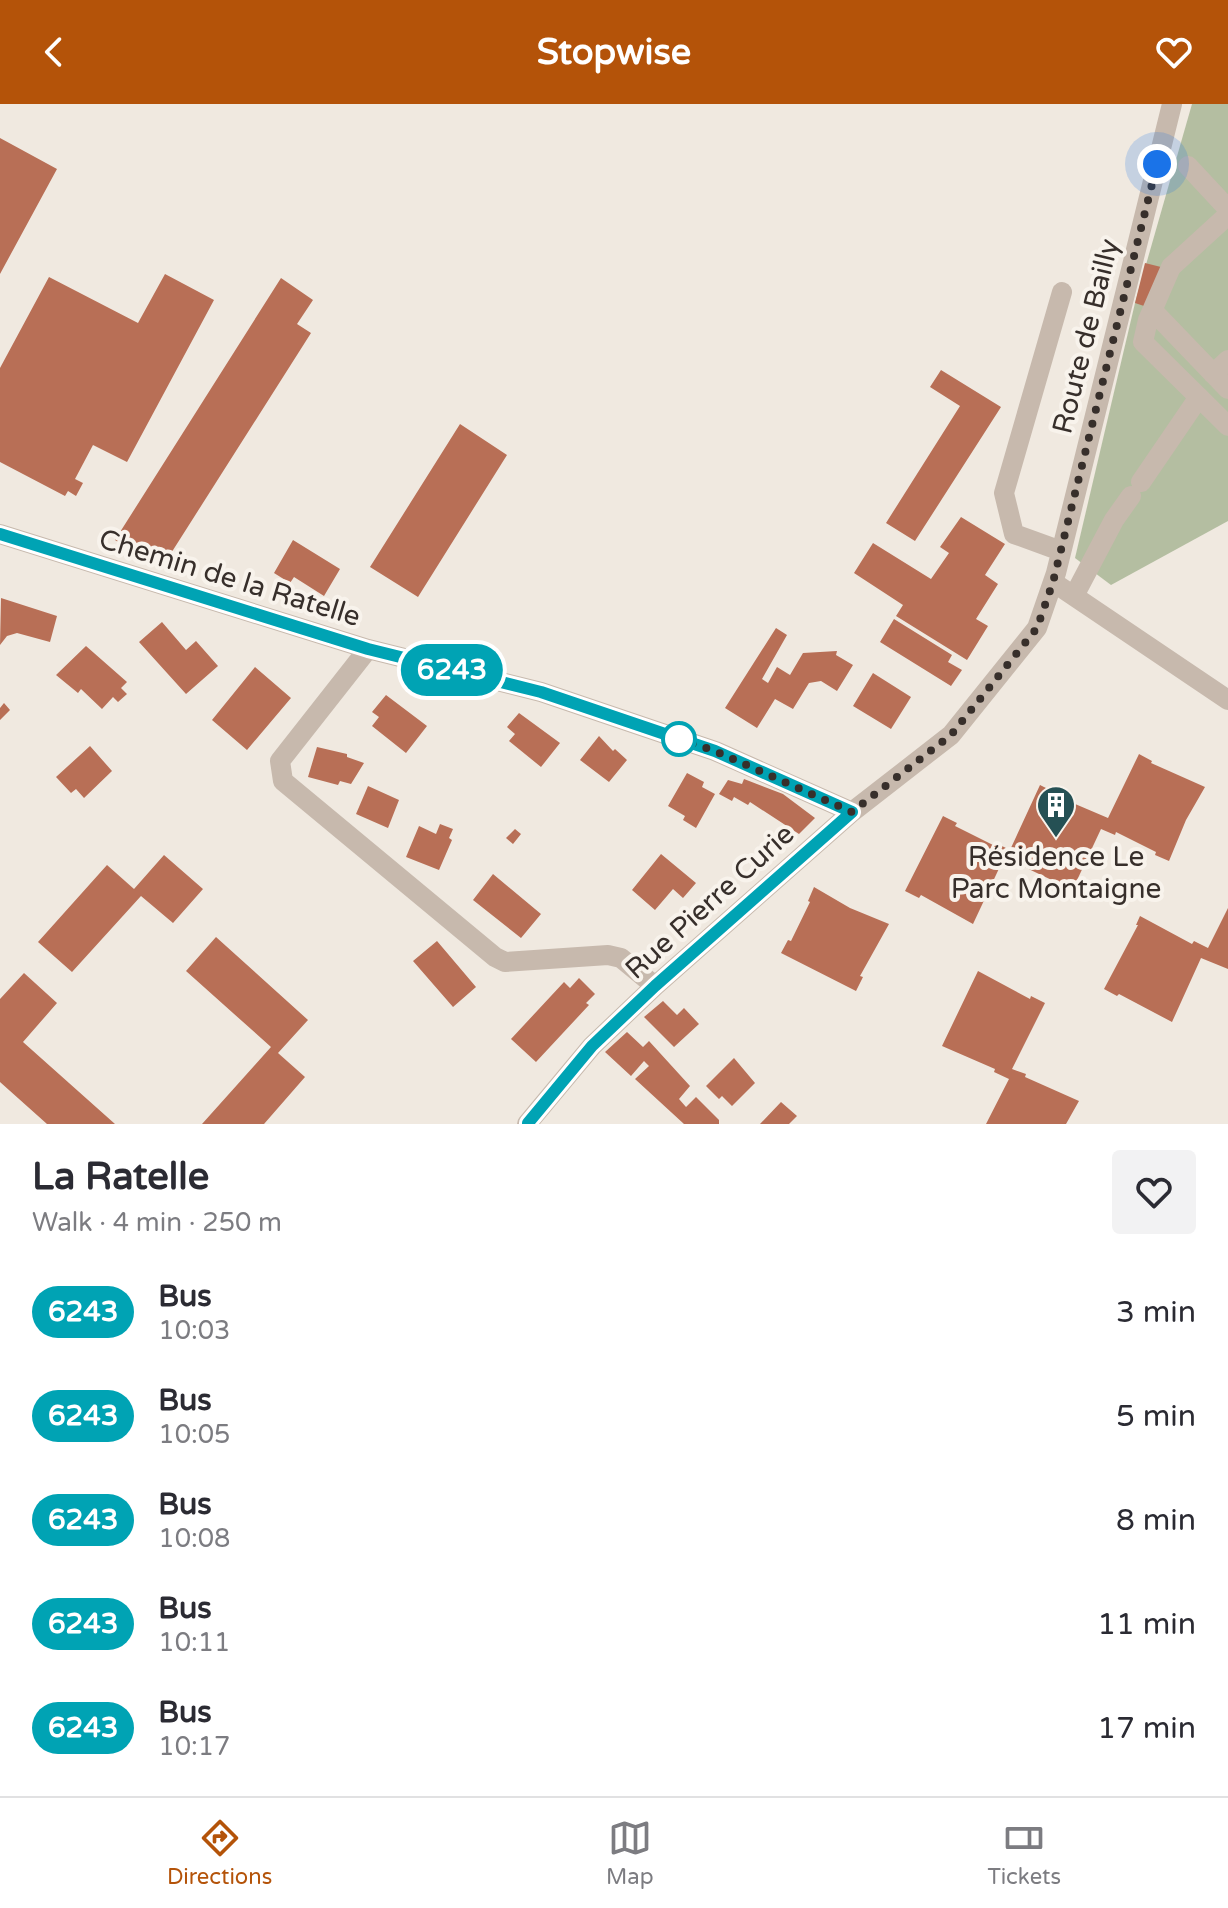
<!DOCTYPE html>
<html lang="en">
<head>
<meta charset="utf-8">
<style>
	:root { --surface:#fff; --page:#f2f2f3; --text:#2b2b33; --muted:#7c7c81; --line:#e1e1e2; --accent:#b45309 }
	body { margin:0; font-family:"Varela Round",sans-serif; background:var(--page); color:var(--text); height:100vh; display:flex; flex-direction:column; font-size:30px; white-space:nowrap }
	* { box-sizing:border-box; margin:0 }
	p { font-size:26px; color:var(--muted) }
	.icon { flex:none; width:44px; height:44px; fill:none; stroke:currentColor; stroke-width:2; stroke-linecap:round; stroke-linejoin:round }
	.map { position:relative; height:1020px; overflow:hidden }
	.drawer { display:flex; flex-direction:column; background:var(--surface); flex:1 }
	.drawer>* { flex:none }
	.badge { padding:0 16px; border-radius:26px; font-size:28px; line-height:52px }
	.you { position:absolute; width:40px; height:40px; margin:-20px; border:6px solid #fff; border-radius:50%; background:#1a73e8; box-shadow:0 0 0 12px #1a73e833 }
	.map>.badge { position:absolute; translate:-50% -50%; box-shadow:0 0 0 4px #fff }
	.round { display:grid; place-items:center; flex:none; width:84px; height:84px; border-radius:8px; background:var(--page) }
	.headline { display:flex; align-items:center; justify-content:space-between; height:136px; padding:0 32px }
	h1 { font-size:38px; font-weight:700; line-height:60px }
	ul { padding:0; list-style:none }
	li { display:flex; align-items:center; gap:24px; height:104px; padding:0 32px }
	li div { flex:1 }
	li b { display:block; font-size:30px }
	li em { font-style:normal }
	li .badge { min-width:88px; font-weight:700; text-align:center }
	header { display:flex; justify-content:space-between; align-items:center; height:104px; padding:0 32px; background:var(--accent); color:#fff; font-size:36px; font-weight:700 }
	.tab-bar { display:flex; justify-content:space-around; align-items:center; height:112px; border-top:2px solid var(--line); background:var(--surface); font-size:22px; color:var(--muted) }
	.tab-bar a { display:grid; justify-items:center; gap:4px }
	.tab-bar .on { color:var(--accent) }
	.map>svg:first-child { display:block }
	.green { fill:#b4bea1 }
	.building { fill:#b86f56 }
	.lines { fill:none; stroke-linecap:round; stroke-linejoin:round }
	.minor { stroke:#c7b9ad; stroke-width:20 }
	.line-casing { stroke:#fff; stroke-width:18 }
	.line { stroke:#00a3b4; stroke-width:12 }
	.walk { stroke:#372f2b; stroke-width:8; stroke-dasharray:0 14.4 }
	.stop-dot { fill:#fff; stroke:#00a3b4; stroke-width:4 }
	.labels { text-anchor:middle; stroke-width:8; stroke-linejoin:round; paint-order:stroke }
	.street-label { font-size:28px; fill:#372f2b; stroke:#f8f3ec }
	.poi-label { font-size:28px; fill:#372f2b; stroke:#f8f3ec }
</style>
</head>
<body>
<header><svg class="icon" aria-label="back" viewBox="0 0 24 24"><path d="M15 5l-7 7 7 7"/></svg>Stopwise<svg class="icon" aria-label="heart" viewBox="0 0 24 24"><path d="M12 20l-8-8c-3-5 5-10 8-4 3-6 11-1 8 4z"/></svg></header>
<div class="map">
<svg width="1228" height="1020" viewBox="0 0 1228 1020">
	<rect width="100%" height="100%" fill="#f0e9e0"/>
	<path class="green" d="M 1192,0 L 1228,0 L 1228,417 L 1111,481 L 1075,454 L 1135,199 Z"/>
	<path class="building" d="M 0,34 L 57,65 L 0,170 Z
		M 1145,159 L 1161,163 L 1150,204 L 1135,199 Z
		M 165,170 L 214,196 L 127,358 L 93,341 L 75,375 L 83,379 L 76,392 L 68,387 L 65,392 L 0,358 L 0,264 L 49,173 L 138,219 Z
		M 281,174 L 313,196 L 297,220 L 311,229 L 161,465 L 115,436 Z
		M 941,266 L 1001,303 L 915,437 L 886,419 L 960,302 L 930,283 Z
		M 460,320 L 507,351 L 418,493 L 370,463 Z
		M 961,413 L 1005,440 L 985,471 L 998,480 L 976,515 L 988,522 L 967,556 L 896,512 L 903,501 L 854,469 L 873,439 L 931,475 L 949,449 L 940,443 Z
		M 293,436 L 340,465 L 324,492 L 294,473 L 290,479 L 274,469 Z
		M 1,494 L 57,512 L 50,538 L 17,529 L 7,532 L 0,541 Z
		M 894,515 L 952,551 L 948,558 L 962,566 L 951,582 L 880,538 Z
		M 162,518 L 186,546 L 196,537 L 218,562 L 186,590 L 139,538 Z
		M 776,524 L 787,531 L 762,575 L 768,579 L 777,563 L 790,571 L 803,549 L 837,547 L 836,551 L 853,561 L 837,587 L 821,577 L 809,579 L 793,605 L 775,595 L 757,624 L 725,604 Z
		M 86,542 L 127,578 L 121,584 L 127,590 L 118,598 L 113,593 L 102,605 L 81,585 L 78,589 L 56,571 Z
		M 255,563 L 291,594 L 247,646 L 212,616 Z
		M 873,569 L 911,593 L 891,625 L 853,602 Z
		M 386,591 L 427,622 L 406,649 L 372,622 L 379,613 L 372,608 Z
		M 4,599 L 10,606 L 0,616 L 0,604 Z
		M 519,609 L 560,639 L 541,663 L 509,637 L 515,630 L 507,623 Z
		M 599,632 L 613,647 L 615,645 L 627,656 L 609,678 L 580,656 Z
		M 90,642 L 112,667 L 84,694 L 76,685 L 71,689 L 56,673 Z
		M 317,643 L 347,650 L 347,653 L 364,659 L 351,680 L 340,677 L 338,681 L 308,673 Z
		M 1139,650 L 1152,657 L 1151,659 L 1205,683 L 1186,716 L 1169,757 L 1155,751 L 1156,748 L 1116,728 L 1115,731 L 1101,725 L 1071,789 L 1056,782 L 1058,779 L 1018,760 L 1017,763 L 1003,756 L 973,820 L 921,791 L 919,794 L 905,787 L 943,712 L 957,719 L 955,722 L 995,742 L 996,739 L 1010,746 L 1040,681 L 1054,688 L 1054,691 L 1108,714 Z
		M 687,669 L 704,678 L 702,683 L 715,690 L 696,724 L 683,716 L 685,712 L 668,702 Z
		M 744,675 L 783,690 L 815,714 L 799,730 L 750,698 L 748,701 L 734,693 L 732,697 L 719,690 L 728,676 L 742,680 Z
		M 368,682 L 399,696 L 388,724 L 356,710 Z
		M 440,720 L 453,725 L 449,734 L 452,736 L 439,766 L 406,753 L 419,722 L 436,730 Z
		M 515,725 L 521,730 L 513,740 L 506,734 Z
		M 661,750 L 696,779 L 683,794 L 673,785 L 655,806 L 632,786 Z
		M 164,751 L 203,785 L 173,819 L 141,792 L 72,868 L 38,838 L 107,761 L 134,785 Z
		M 493,770 L 541,810 L 521,834 L 473,796 Z
		M 814,783 L 850,804 L 889,820 L 860,872 L 863,873 L 856,887 L 781,849 L 788,836 L 791,837 L 810,798 L 808,797 Z
		M 1228,804 L 1228,865 L 1201,854 L 1172,918 L 1119,890 L 1117,892 L 1104,885 L 1138,821 L 1136,821 L 1140,812 L 1192,840 L 1194,837 L 1208,844 Z
		M 216,833 L 308,916 L 278,949 L 305,973 L 264,1020 L 202,1020 L 271,943 L 186,867 Z
		M 437,837 L 476,883 L 453,903 L 413,857 Z
		M 978,867 L 1030,895 L 1031,892 L 1045,899 L 1012,965 L 1026,970 L 1025,973 L 1079,997 L 1066,1020 L 986,1020 L 1009,975 L 994,968 L 995,965 L 942,942 Z
		M 24,869 L 57,899 L 23,938 L 115,1020 L 47,1020 L 0,978 L 0,895 Z
		M 579,874 L 595,890 L 586,899 L 589,901 L 536,958 L 511,935 L 564,878 L 570,884 Z
		M 663,897 L 677,911 L 684,904 L 699,920 L 674,943 L 644,913 Z
		M 627,928 L 643,943 L 649,937 L 690,982 L 679,995 L 686,1003 L 696,993 L 719,1016 L 719,1020 L 684,1020 L 635,975 L 649,962 L 644,957 L 631,972 L 605,948 Z
		M 734,954 L 755,979 L 732,1002 L 722,992 L 719,995 L 706,982 Z
		M 781,998 L 797,1012 L 789,1020 L 760,1020 Z"/>
	<g class="lines">
		<path class="minor" d="M 1188,62 L 1228,105
			M 1228,111 L 1171,163 L 1148,216 L 1143,238 L 1228,322
			M 1153,207 L 1228,285
			M 1213,270 L 1228,256
			M 1141,378 L 1199,293
			M 0,430 L 368,545 L 541,588 L 715,647 L 852,708
			M 1061,447 L 1014,430 L 1004,389 L 1062,188
			M 1053,478 L 1228,596
			M 1074,492 L 1114,416 L 1131,392
			M 368,545 L 280,657 L 283,677 L 495,853 L 505,858 L 608,851 L 621,854 L 655,882
			M 527,1020 L 592,942 L 655,882 L 852,708 L 951,631 L 1037,524 L 1056,469 L 1172,0"/>
	</g>
	<g class="lines">
		<defs>
			<path id="line" d="M 0,430 L 368,545 L 541,588 L 715,647 L 852,708 L 655,882 L 592,942 L 528,1019 L 529,1020"/>
		</defs>
		<use href="#line" class="line-casing"/>
		<use href="#line" class="line"/>
		<path class="walk" d="M 679,635 L 715,647 L 852,708 L 951,631 L 1037,524 L 1053,478 L 1157,60"/>
	</g>
	<defs>
		<symbol id="building-pin" viewBox="-11 -11 22 30"><path d="M0 17L-7.5 6A9.5 9.5 0 1 1 7.5 6Z" fill="#255054" stroke="#f8f3ec"/><path d="M-4-6H4V6H1V3H-1V6H-4ZM-2.5-4.3h1.7v1.8h-1.7ZM.8-4.3h1.7v1.8H.8ZM-2.5-1h1.7V.8h-1.7ZM.8-1h1.7V.8H.8Z" fill="#fff"/></symbol>
	</defs>
	<g fill-rule="evenodd">
		<use href="#building-pin" x="1034" y="679" width="44" height="60"/>
	</g>
	<circle class="stop-dot" cx="679" cy="635" r="16"/>
	<g class="labels">
		<g class="street-label">
			<text transform="translate(1085 232) rotate(-76)" y="10">Route de Bailly</text>
			<text transform="translate(230 473) rotate(17)" y="10">Chemin de la Ratelle</text>
			<text transform="translate(709 797) rotate(-42)" y="10">Rue Pierre Curie</text>
		</g>
		<g class="poi-label">
			<text x="1056" y="762">Résidence Le<tspan x="1056" dy="32">Parc Montaigne</tspan></text>
		</g>
	</g>
</svg>
<div class="you" style="left:1157px;top:60px"></div>
<b class="badge" style="left:452px;top:566px;background:#00a3b4;color:#fff">6243</b>
</div>
<section class="drawer">
<div class="headline"><div><h1>La Ratelle</h1><p>Walk · 4 min · 250 m</p></div><a class="round"><svg class="icon" aria-label="heart" viewBox="0 0 24 24"><path d="M12 20l-8-8c-3-5 5-10 8-4 3-6 11-1 8 4z"/></svg></a></div>
<ul>
<li><span class="badge" style="background:#00a3b4;color:#fff">6243</span><div><b>Bus</b><p>10:03</p></div><em>3 min</em></li>
<li><span class="badge" style="background:#00a3b4;color:#fff">6243</span><div><b>Bus</b><p>10:05</p></div><em>5 min</em></li>
<li><span class="badge" style="background:#00a3b4;color:#fff">6243</span><div><b>Bus</b><p>10:08</p></div><em>8 min</em></li>
<li><span class="badge" style="background:#00a3b4;color:#fff">6243</span><div><b>Bus</b><p>10:11</p></div><em>11 min</em></li>
<li><span class="badge" style="background:#00a3b4;color:#fff">6243</span><div><b>Bus</b><p>10:17</p></div><em>17 min</em></li>
</ul>
</section>
<nav class="tab-bar">
<a class="on"><svg class="icon" aria-label="directions" viewBox="0 0 24 24"><path d="M12 3l9 9-9 9-9-9zM9 14v-3h6M13 9l2 2-2 2"/></svg>Directions</a>
<a><svg class="icon" aria-label="map" viewBox="0 0 24 24"><path d="M3 6l6-2 6 2 6-2v14l-6 2-6-2-6 2zM9 4v14M15 6v14"/></svg>Map</a>
<a><svg class="icon" aria-label="tickets" viewBox="0 0 24 24"><path d="M3 7h18v10H3zM15 7v10"/></svg>Tickets</a>
</nav>
</body>
</html>
